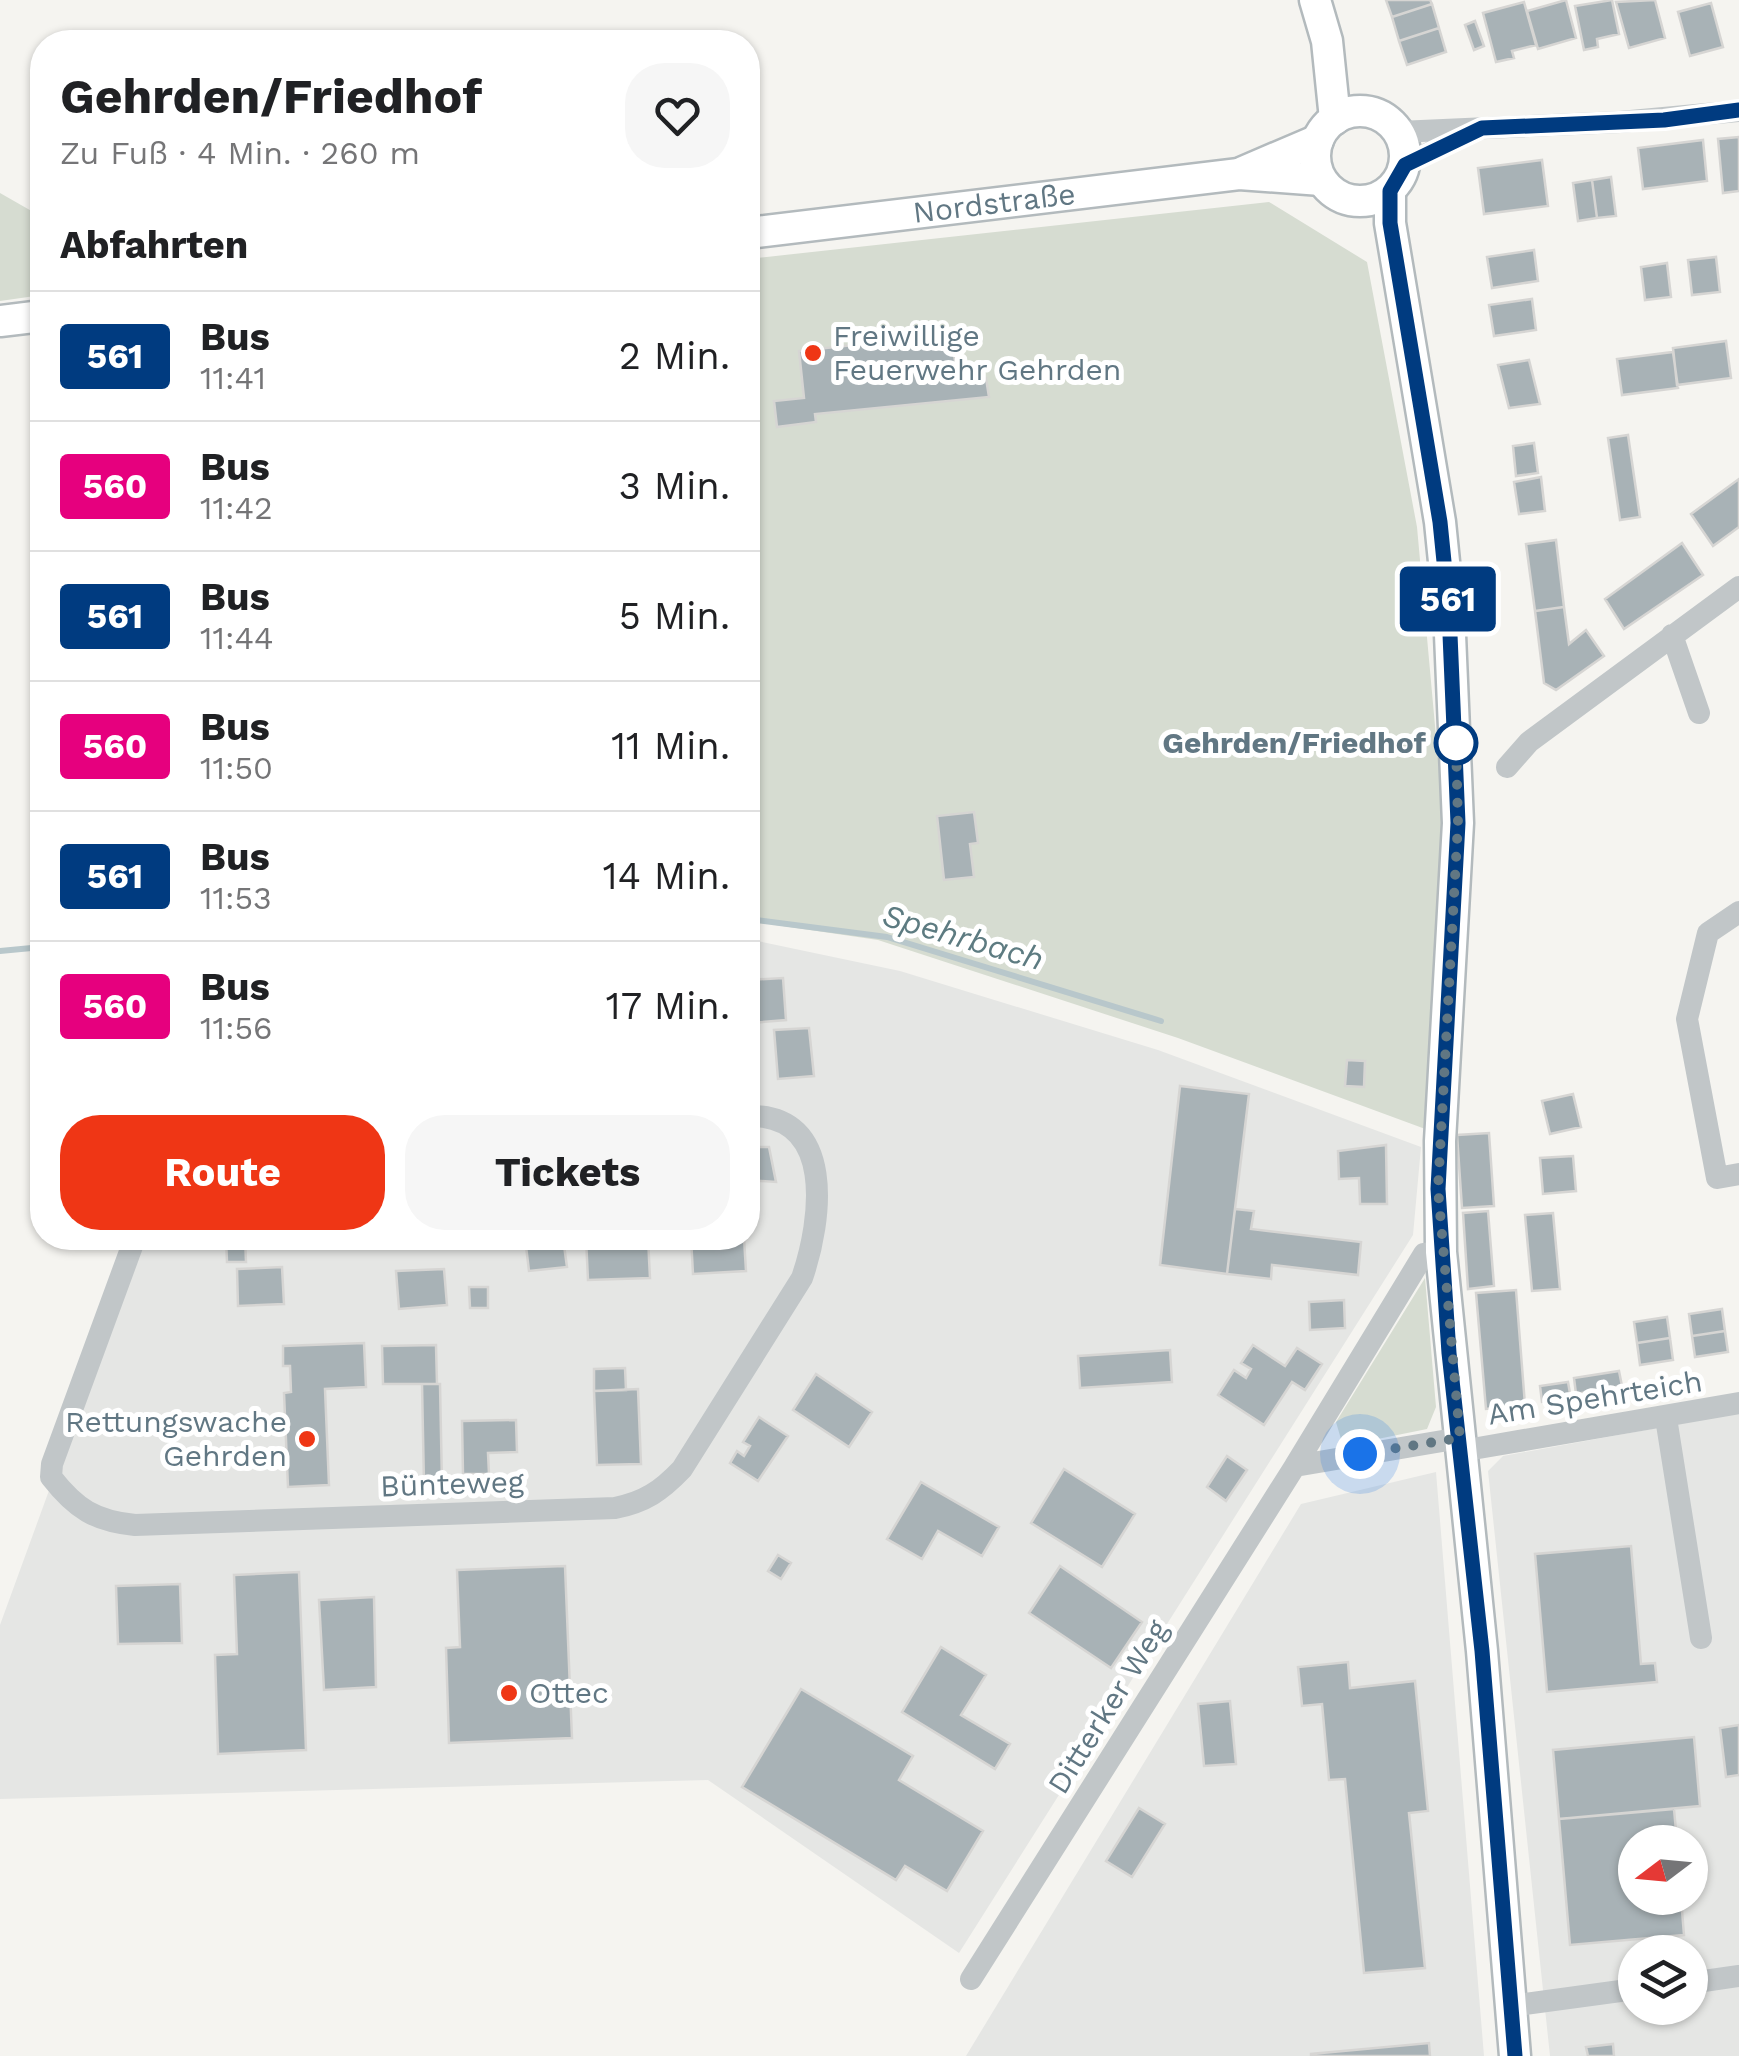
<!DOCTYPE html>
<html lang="de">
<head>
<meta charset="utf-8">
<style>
	:root { --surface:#fff; --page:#f6f6f6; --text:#202124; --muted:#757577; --line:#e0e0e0; --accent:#ef3615 }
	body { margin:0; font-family:"Work Sans",sans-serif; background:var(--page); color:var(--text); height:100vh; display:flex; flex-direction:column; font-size:38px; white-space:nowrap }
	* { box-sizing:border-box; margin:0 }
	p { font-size:32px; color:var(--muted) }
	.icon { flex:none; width:55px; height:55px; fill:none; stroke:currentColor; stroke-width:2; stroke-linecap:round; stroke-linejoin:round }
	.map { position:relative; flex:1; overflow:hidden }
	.sheet { position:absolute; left:30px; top:30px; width:730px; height:1220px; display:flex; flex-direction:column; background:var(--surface); border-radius:40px; box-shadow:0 2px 8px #0004 }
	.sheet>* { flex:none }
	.badge { padding:0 20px; border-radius:8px; font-size:35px; line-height:65px }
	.needle { width:65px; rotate:254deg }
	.tools { position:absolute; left:1618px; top:1825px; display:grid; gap:20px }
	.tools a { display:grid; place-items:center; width:90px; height:90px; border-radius:50%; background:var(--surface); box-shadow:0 2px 8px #0004; font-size:50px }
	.you { position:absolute; width:50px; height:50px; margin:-25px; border:8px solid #fff; border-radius:50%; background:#1a73e8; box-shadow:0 0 0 15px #1a73e833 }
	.map>.badge { position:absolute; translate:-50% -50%; box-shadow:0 0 0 5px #fff }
	h2 { padding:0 30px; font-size:38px; line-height:90px }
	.round { display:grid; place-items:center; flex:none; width:105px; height:105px; border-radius:40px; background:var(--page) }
	.head { display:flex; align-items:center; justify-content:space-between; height:170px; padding:0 30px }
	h1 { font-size:48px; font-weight:700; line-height:75px }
	.cta { display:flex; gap:20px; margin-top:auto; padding:20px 30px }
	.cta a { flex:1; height:115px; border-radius:40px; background:var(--accent); color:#fff; font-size:40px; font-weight:700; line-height:115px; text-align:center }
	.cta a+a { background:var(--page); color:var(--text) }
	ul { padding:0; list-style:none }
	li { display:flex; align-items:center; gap:30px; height:130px; padding:0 30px; border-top:2px solid var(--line) }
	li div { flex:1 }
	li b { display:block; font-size:38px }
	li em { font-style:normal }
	li .badge { min-width:110px; font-weight:700; text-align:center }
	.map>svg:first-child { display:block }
	.built { fill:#e5e6e4; fill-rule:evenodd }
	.green { fill:#d6dcd1 }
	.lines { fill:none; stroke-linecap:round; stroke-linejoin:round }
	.stream { stroke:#b8c7cb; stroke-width:6 }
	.building { fill:#a8b2b6; stroke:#d6d5d3; stroke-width:2.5 }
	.secondary-casing { stroke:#b3babd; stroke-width:35 }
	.street { stroke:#c1c6c8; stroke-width:22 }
	.secondary { stroke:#fff; stroke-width:30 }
	.line-casing { stroke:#fff; stroke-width:22 }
	.line { stroke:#003b80; stroke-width:15 }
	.walk { stroke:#617783; stroke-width:10; stroke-dasharray:0 18 }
	.poi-dot { fill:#ef3615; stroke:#fff; stroke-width:4 }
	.stop-dot { fill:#fff; stroke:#003b80; stroke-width:5 }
	.labels { text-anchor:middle; stroke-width:10; stroke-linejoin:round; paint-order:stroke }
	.street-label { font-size:30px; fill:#617783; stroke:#fff }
	.poi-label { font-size:30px; fill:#617783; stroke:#fff; text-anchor:start }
	.stop-label { font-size:30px; font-weight:bold; fill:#617783; stroke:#fff; text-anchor:end }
	.water-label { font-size:32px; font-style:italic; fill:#5d7b81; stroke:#fff }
</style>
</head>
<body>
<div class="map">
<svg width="1739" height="2056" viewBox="0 0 1739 2056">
	<rect width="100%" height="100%" fill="#f5f4f0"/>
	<path class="built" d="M 748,939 L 900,971 L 1158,1050 L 1421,1147 L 1413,1235 L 959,1953 L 708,1780 L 0,1799 L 0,1625 L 141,1238 L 748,1238 Z
		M 1739,1413 L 1739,2056 L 1550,2056 L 1488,1471 L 1503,1456 ZM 1635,1842 L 1690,1842 L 1690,1898 L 1635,1898 ZM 1635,1952 L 1690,1952 L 1690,2008 L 1635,2008 Z
		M 1436,1472 L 1484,2056 L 966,2056 L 1301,1504 Z"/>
	<path class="green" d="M 0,193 L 42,217 L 42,295 L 0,301 Z
		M 1269,202 L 1367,262 L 1417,527 L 1444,825 L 1428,1130 L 1178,1038 L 878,940 L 748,921 L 748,259 Z
		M 1425,1278 L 1436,1407 L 1427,1429 L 1343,1446 L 1336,1422 Z"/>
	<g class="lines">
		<path class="stream" d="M 748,919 L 887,937 L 1161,1021
			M 0,951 L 42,947"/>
	</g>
	<path class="building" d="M 1386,0 L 1430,0 L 1432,4 L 1392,17 Z
		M 1566,0 L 1576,38 L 1538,49 L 1527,11 Z
		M 1612,0 L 1619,34 L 1597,39 L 1598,47 L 1584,50 L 1575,6 Z
		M 1655,0 L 1665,38 L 1629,48 L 1616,2 Z
		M 1524,2 L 1536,45 L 1512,51 L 1514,58 L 1496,62 L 1483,13 Z
		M 1711,3 L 1723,47 L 1690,56 L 1678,12 Z
		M 1432,4 L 1439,28 L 1399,41 L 1392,17 Z
		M 1475,21 L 1484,46 L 1474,50 L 1465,25 Z
		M 1439,28 L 1446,52 L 1407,65 L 1399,41 Z
		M 1739,137 L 1739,191 L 1723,193 L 1718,139 Z
		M 1703,140 L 1707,181 L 1643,189 L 1638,148 Z
		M 1542,160 L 1548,206 L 1484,214 L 1478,168 Z
		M 1611,177 L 1616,216 L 1597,218 L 1592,180 Z
		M 1592,180 L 1597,218 L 1578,221 L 1573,183 Z
		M 1534,250 L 1538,281 L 1492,288 L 1487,257 Z
		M 1716,257 L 1720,292 L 1692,295 L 1688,260 Z
		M 1667,263 L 1671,297 L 1645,300 L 1641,267 Z
		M 1532,299 L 1536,330 L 1494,336 L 1489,305 Z
		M 952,334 L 957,381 L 986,378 L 989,397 L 815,414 L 816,422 L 777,427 L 774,401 L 804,398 L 799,351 Z
		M 1726,341 L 1731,378 L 1677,385 L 1673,348 Z
		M 1673,352 L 1678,388 L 1622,395 L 1617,359 Z
		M 1529,360 L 1540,404 L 1509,408 L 1498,365 Z
		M 1628,435 L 1640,517 L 1620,520 L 1608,438 Z
		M 1534,443 L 1538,473 L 1516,476 L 1513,446 Z
		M 1541,477 L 1545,511 L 1519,514 L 1514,482 Z
		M 1739,479 L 1739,527 L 1713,546 L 1691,514 Z
		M 1556,540 L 1564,607 L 1535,611 L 1526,544 Z
		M 1682,543 L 1703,575 L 1624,629 L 1605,599 Z
		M 1564,607 L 1569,644 L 1586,630 L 1604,656 L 1556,690 L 1544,683 L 1535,611 Z
		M 974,812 L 978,843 L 970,844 L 974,877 L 944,880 L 937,816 Z
		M 783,978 L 786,1020 L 751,1023 L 748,980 Z
		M 809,1028 L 814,1076 L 778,1079 L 774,1030 Z
		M 1347,1060 L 1365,1061 L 1364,1087 L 1345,1086 Z
		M 1180,1086 L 1249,1094 L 1227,1274 L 1160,1265 Z
		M 1573,1094 L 1581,1127 L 1550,1134 L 1542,1101 Z
		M 1489,1133 L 1494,1206 L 1462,1208 L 1457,1135 Z
		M 1386,1145 L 1387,1204 L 1360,1204 L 1359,1178 L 1339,1179 L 1338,1151 Z
		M 748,1147 L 769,1147 L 776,1182 L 748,1180 Z
		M 1573,1156 L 1576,1191 L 1543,1194 L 1540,1158 Z
		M 1235,1209 L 1254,1211 L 1251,1229 L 1361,1242 L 1358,1275 L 1272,1265 L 1271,1279 L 1227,1274 Z
		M 1488,1211 L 1494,1286 L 1468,1289 L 1463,1213 Z
		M 1553,1213 L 1560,1289 L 1532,1291 L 1525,1215 Z
		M 226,1238 L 245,1238 L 246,1262 L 227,1262 Z
		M 525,1238 L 563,1238 L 567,1267 L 529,1271 Z
		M 586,1238 L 648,1238 L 650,1278 L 588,1280 Z
		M 691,1238 L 744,1238 L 746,1271 L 693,1274 Z
		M 282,1267 L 284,1304 L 238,1306 L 237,1269 Z
		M 444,1269 L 447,1305 L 399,1309 L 396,1271 Z
		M 469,1287 L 488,1287 L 488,1308 L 470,1308 Z
		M 1516,1290 L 1525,1405 L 1486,1409 L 1476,1293 Z
		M 1344,1300 L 1345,1328 L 1310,1330 L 1309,1302 Z
		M 1722,1309 L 1725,1331 L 1692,1336 L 1689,1314 Z
		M 1667,1317 L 1670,1338 L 1637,1343 L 1634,1322 Z
		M 1725,1331 L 1728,1352 L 1695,1357 L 1692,1336 Z
		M 1670,1338 L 1673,1360 L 1640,1365 L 1637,1343 Z
		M 364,1343 L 366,1387 L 325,1389 L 329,1485 L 288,1487 L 284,1393 L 291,1392 L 290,1366 L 283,1366 L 283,1346 Z
		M 436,1345 L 437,1384 L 383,1384 L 382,1346 Z
		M 1253,1345 L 1285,1366 L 1297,1348 L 1322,1364 L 1305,1390 L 1292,1382 L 1264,1425 L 1218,1395 L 1234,1370 L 1246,1378 L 1251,1369 L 1241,1363 Z
		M 1170,1350 L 1172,1382 L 1080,1388 L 1078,1356 Z
		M 625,1368 L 626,1390 L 594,1391 L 594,1369 Z
		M 1619,1371 L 1622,1386 L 1576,1394 L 1574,1378 Z
		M 816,1374 L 872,1412 L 849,1447 L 793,1410 Z
		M 1568,1382 L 1571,1399 L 1542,1402 L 1540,1386 Z
		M 422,1384 L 440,1384 L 442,1484 L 424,1485 Z
		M 638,1389 L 641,1464 L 597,1465 L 594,1391 Z
		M 759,1417 L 788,1436 L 758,1481 L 730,1463 L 737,1451 L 744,1456 L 750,1446 L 743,1442 Z
		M 516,1420 L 517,1452 L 488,1453 L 489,1474 L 463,1474 L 462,1421 Z
		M 1227,1456 L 1247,1470 L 1226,1501 L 1207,1487 Z
		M 1064,1469 L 1135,1514 L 1102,1567 L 1031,1523 Z
		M 921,1482 L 999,1527 L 982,1556 L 938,1531 L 922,1559 L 887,1539 Z
		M 1631,1546 L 1641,1664 L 1655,1663 L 1657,1682 L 1547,1692 L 1535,1554 Z
		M 778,1555 L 791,1563 L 781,1579 L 768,1571 Z
		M 565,1566 L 572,1738 L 449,1743 L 446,1648 L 460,1647 L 457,1570 Z
		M 1060,1566 L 1142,1622 L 1111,1668 L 1029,1613 Z
		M 299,1572 L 306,1750 L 218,1754 L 215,1655 L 237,1654 L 234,1575 Z
		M 180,1584 L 182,1643 L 118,1644 L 116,1586 Z
		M 374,1597 L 376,1687 L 324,1690 L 319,1600 Z
		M 941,1647 L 986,1675 L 961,1715 L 1010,1744 L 995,1769 L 902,1712 Z
		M 1348,1662 L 1350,1688 L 1415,1681 L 1428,1811 L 1409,1813 L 1425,1968 L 1364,1973 L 1345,1779 L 1329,1780 L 1322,1704 L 1302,1706 L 1298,1667 Z
		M 801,1689 L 913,1756 L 899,1780 L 983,1831 L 947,1891 L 905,1866 L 896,1880 L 742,1787 Z
		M 1230,1701 L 1236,1764 L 1204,1766 L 1198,1704 Z
		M 1739,1725 L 1739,1775 L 1726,1777 L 1720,1728 Z
		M 1694,1737 L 1700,1806 L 1559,1819 L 1553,1750 Z
		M 1139,1808 L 1165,1824 L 1132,1877 L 1106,1861 Z
		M 1674,1809 L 1677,1842 L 1635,1842 L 1635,1898 L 1681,1898 L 1684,1935 L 1570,1945 L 1559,1819 Z
		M 1429,2043 L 1430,2056 L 1311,2056 L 1311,2054 Z
		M 1613,2044 L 1614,2056 L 1588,2056 L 1586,2047 Z"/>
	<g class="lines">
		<defs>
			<g id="secondary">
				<path d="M 1315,0 L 1327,41 L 1335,119"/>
				<circle cx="1360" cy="156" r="45"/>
				<path d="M 1243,172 L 1318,140"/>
				<path d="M 1390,191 L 1390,223 L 1440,522 L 1449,611 L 1458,823 L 1440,1141 L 1441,1252 L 1482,1651 L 1515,2056"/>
				<path id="s1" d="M 748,233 L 1239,174 L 1321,180"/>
				<path d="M 0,321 L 42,316"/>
			</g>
		</defs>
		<use href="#secondary" class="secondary-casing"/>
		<path class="street" d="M 1399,132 L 1620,122 L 1739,111
			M 1405,165 L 1469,133
			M 1672,635 L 1699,713
			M 1507,767 L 1529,742 L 1739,587
			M 1739,912 L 1708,933 L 1687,1019 L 1717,1178 L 1739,1174
			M 135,1238 L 52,1464 L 51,1477 C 76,1509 95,1521 135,1525 L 615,1508 C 645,1502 661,1491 682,1469 L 802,1278 C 822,1220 836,1113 748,1116
			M 1666,1418 L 1701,1638
			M 1461,1451 L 1739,1403
			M 1295,1466 L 1424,1254 L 1441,1252
			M 971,1979 L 1295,1466 L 1460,1438
			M 1690,1983 L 1739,1976
			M 1511,2006 L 1635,1989"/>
		<use href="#secondary" class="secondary"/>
	</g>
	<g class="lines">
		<defs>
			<path id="line" d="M 1515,2056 L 1482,1651 L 1449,1353 L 1438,1189 L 1458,823 L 1449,611 L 1440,522 L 1390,223 L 1390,191 L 1405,165 L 1482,128 L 1664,120 L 1739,110"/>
		</defs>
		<use href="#line" class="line-casing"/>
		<use href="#line" class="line"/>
		<path class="walk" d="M 1360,1454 L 1460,1438 L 1438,1189 L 1458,823 L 1456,743"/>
	</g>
	<g class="poi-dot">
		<circle cx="813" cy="353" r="10"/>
		<circle cx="307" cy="1439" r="10"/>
		<circle cx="509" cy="1693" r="10"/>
	</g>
	<circle class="stop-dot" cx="1456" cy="743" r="20"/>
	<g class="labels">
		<g class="street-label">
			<text dy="10" stroke="none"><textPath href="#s1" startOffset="248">Nordstraße</textPath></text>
			<text transform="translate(1595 1398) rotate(-9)" y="10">Am Spehrteich</text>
			<text transform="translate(452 1484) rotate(-2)" y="10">Bünteweg</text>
			<text transform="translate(1108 1707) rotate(-58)" y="10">Ditterker Weg</text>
		</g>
		<g class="poi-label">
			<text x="833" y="346">Freiwillige<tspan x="833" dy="34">Feuerwehr Gehrden</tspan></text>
			<text x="287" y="1432" text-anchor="end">Rettungswache<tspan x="287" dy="34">Gehrden</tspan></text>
			<text x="529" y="1703">Ottec</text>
		</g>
		<g class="stop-label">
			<text x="1426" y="753">Gehrden/Friedhof</text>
		</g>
		<g class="water-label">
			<text transform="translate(963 937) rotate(16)" y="11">Spehrbach</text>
		</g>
	</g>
</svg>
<div class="tools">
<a><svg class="needle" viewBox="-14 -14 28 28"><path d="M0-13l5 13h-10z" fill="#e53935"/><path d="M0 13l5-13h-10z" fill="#757577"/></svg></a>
<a><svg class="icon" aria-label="layers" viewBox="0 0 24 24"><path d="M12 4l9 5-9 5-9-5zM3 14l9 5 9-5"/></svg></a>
</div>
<div class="you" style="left:1360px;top:1454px"></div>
<b class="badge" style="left:1448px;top:599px;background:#003b80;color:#fff">561</b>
<section class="sheet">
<div class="head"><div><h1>Gehrden/Friedhof</h1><p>Zu Fuß · 4 Min. · 260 m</p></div><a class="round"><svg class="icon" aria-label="heart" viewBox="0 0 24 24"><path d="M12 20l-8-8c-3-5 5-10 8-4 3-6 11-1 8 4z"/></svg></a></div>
<h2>Abfahrten</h2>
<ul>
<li><span class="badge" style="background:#003b80;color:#fff">561</span><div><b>Bus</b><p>11:41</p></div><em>2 Min.</em></li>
<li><span class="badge" style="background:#e6007e;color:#fff">560</span><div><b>Bus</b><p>11:42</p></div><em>3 Min.</em></li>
<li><span class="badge" style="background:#003b80;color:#fff">561</span><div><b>Bus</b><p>11:44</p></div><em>5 Min.</em></li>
<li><span class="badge" style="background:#e6007e;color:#fff">560</span><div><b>Bus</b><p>11:50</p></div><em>11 Min.</em></li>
<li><span class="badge" style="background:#003b80;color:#fff">561</span><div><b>Bus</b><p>11:53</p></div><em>14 Min.</em></li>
<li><span class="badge" style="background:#e6007e;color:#fff">560</span><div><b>Bus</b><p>11:56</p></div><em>17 Min.</em></li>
</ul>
<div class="cta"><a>Route</a><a>Tickets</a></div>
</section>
</div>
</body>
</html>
